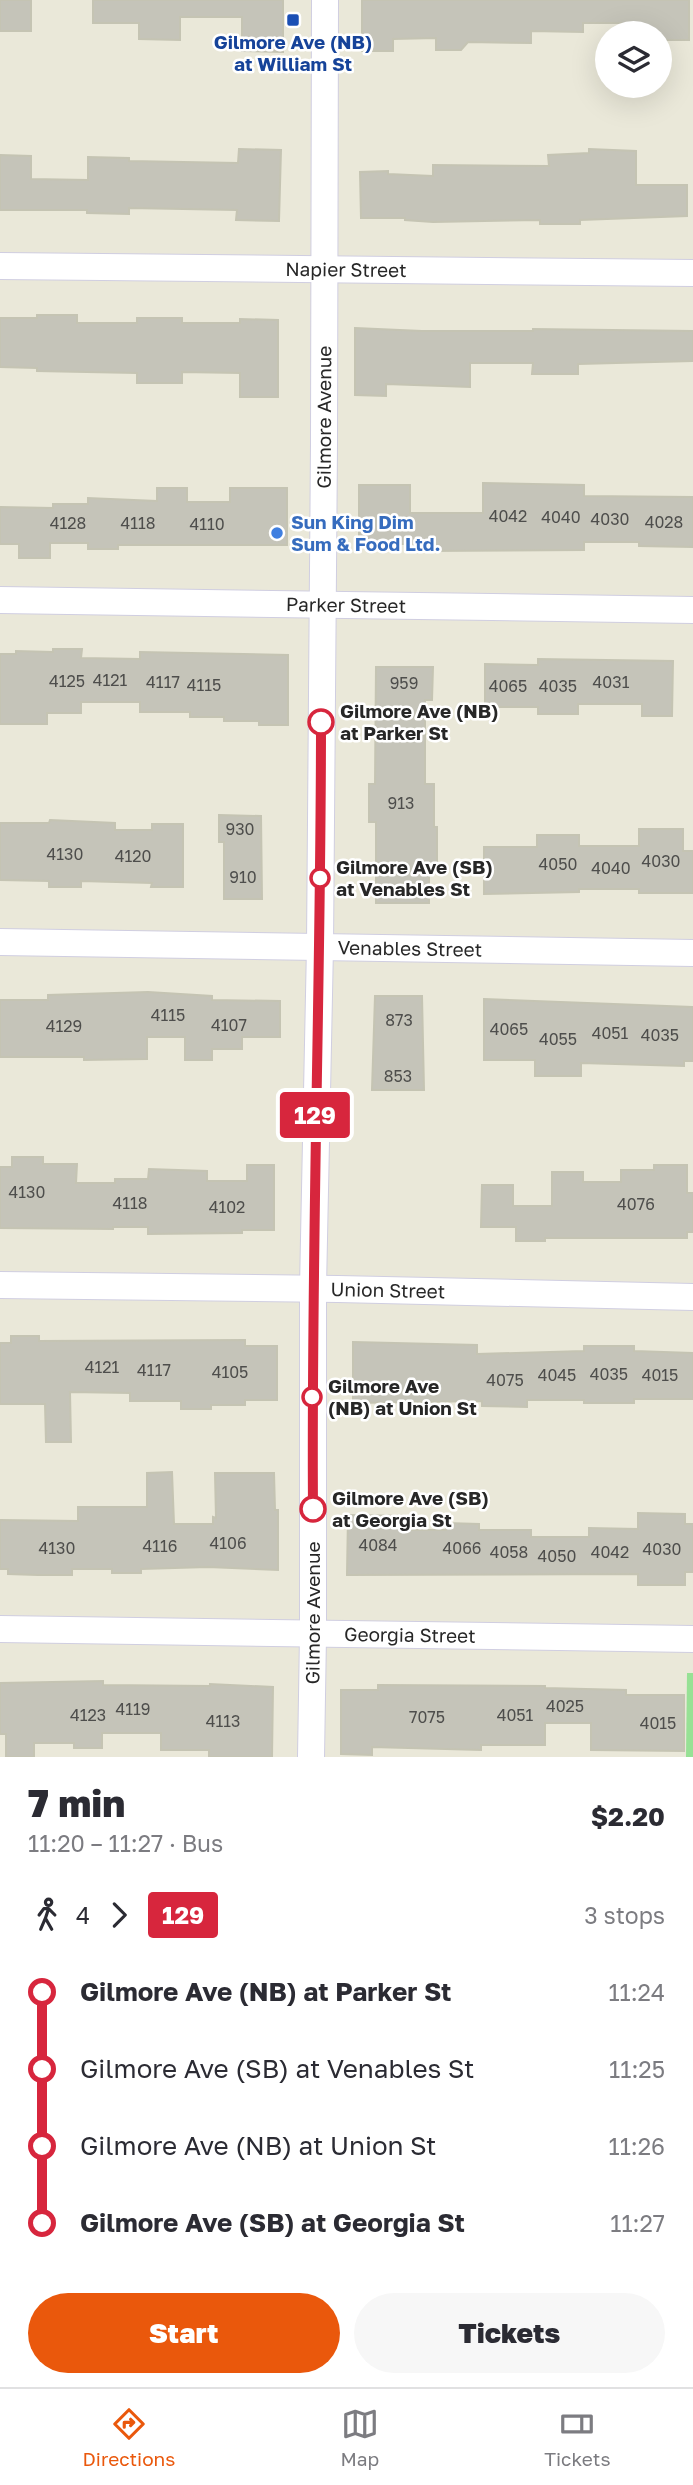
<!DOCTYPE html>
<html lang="en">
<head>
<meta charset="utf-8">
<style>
	:root { --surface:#fff; --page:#f7f7f7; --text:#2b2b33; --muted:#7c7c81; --line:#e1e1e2; --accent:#ea580c }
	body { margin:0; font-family:"Golos Text",sans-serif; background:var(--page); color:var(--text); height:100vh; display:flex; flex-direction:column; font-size:26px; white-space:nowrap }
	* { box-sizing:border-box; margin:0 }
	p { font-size:23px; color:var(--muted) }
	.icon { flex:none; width:38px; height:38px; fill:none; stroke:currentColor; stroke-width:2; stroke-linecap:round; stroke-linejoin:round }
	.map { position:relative; height:1757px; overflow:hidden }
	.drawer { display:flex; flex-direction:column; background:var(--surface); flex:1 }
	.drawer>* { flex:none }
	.badge { padding:0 14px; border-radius:5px; font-size:24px; line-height:46px }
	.buttons { position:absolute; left:595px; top:21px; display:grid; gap:14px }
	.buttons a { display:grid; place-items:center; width:77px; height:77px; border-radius:50%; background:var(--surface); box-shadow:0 7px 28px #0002; font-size:35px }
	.map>.badge { position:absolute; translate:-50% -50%; box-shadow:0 0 0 4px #fff }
	.legs { display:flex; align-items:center; gap:10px; height:77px; padding:0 28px; font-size:23px }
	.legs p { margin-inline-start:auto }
	.head { display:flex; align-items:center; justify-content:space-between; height:119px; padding:0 28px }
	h1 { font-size:38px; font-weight:800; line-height:52px }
	.cta { display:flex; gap:14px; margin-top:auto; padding:14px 28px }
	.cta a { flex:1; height:80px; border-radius:42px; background:var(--accent); color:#fff; font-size:28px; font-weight:800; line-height:80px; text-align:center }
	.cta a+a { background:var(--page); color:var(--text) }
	ul { padding:0 28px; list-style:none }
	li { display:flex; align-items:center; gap:24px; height:77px; font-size:26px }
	li i { display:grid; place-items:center; width:10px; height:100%; margin:0 9px; background:currentColor }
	li i::after { content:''; width:18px; height:18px; margin:-9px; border:5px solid; border-radius:50%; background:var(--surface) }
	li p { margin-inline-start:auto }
	li:first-child i { background:linear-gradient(#0000 50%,currentColor 0) }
	li:last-child i { background:linear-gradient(currentColor 50%,#0000 0) }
	.tabs { display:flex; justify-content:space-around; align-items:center; height:98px; border-top:2px solid var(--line); background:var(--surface); font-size:19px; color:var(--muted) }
	.tabs a { display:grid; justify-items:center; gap:4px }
	.tabs .selected { color:var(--accent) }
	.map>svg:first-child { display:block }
	.green { fill:#97e195 }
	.building { fill:#c5c4b9; stroke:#c5c4b3; stroke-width:2 }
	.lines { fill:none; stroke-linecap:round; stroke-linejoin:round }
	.minor-casing { stroke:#d0cee1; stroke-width:28 }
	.minor { stroke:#fff; stroke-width:26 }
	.line-1-casing { stroke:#fff; stroke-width:16 }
	.line-1 { stroke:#d7263d; stroke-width:10 }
	.transit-dot { fill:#1a4fb4; stroke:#fff; stroke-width:2.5 }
	.shop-dot { fill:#3f7fe0; stroke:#fff; stroke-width:2.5 }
	.stop-1-dot { fill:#fff; stroke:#d7263d; stroke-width:3.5 }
	.labels { text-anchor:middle; stroke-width:5; stroke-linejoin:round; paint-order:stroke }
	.number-label { font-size:16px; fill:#4e4e4c }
	.transit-label { font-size:19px; font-weight:bold; fill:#164399; stroke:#fff }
	.street-label { font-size:19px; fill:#272727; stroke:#fff }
	.shop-label { font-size:19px; font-weight:bold; fill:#366cbe; stroke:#fff; text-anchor:start }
	.stop-label { font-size:19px; font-weight:bold; fill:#272727; stroke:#fff; text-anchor:start }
</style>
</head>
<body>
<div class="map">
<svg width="693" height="1757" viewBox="0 0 693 1757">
	<rect width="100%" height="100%" fill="#eae8d9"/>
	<path class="green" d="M 687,1673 L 693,1673 L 693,1757 L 686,1757 Z"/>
	<path class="building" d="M 0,0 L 31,0 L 31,31 L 0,31 Z
		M 93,0 L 283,0 L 283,52 L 242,51 L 242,17 L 180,17 L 180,40 L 139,39 L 139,23 L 93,23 Z
		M 362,0 L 689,0 L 689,40 L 660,40 L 660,33 L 645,33 L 645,28 L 621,28 L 621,23 L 583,23 L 583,32 L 531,31 L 531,43 L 468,42 L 461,50 L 436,50 L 436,38 L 393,39 L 393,51 L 362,51 Z
		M 239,149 L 281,150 L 279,221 L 236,220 L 237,210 L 129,208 L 129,214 L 87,213 L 87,210 L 0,210 L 0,155 L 31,156 L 31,179 L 88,180 L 88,157 L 129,158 L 129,161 L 238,163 Z
		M 589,149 L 636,151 L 636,185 L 687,185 L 687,216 L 580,220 L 580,224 L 540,224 L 540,220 L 433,222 L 405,220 L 405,218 L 361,218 L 360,172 L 388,171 L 388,174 L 433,176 L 433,165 L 549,166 L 548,155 L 589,153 Z
		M 37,315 L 77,315 L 77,323 L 137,323 L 137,318 L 182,318 L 182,323 L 240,323 L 240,319 L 278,320 L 278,397 L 240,397 L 240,373 L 182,372 L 182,383 L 137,383 L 137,373 L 37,371 L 37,368 L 0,367 L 0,318 L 37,318 Z
		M 355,328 L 422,331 L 533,331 L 533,329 L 693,331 L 693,361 L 578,364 L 578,374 L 532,374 L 533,363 L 470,363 L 470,387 L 386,384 L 386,396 L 355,395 Z
		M 483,483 L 584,485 L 584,496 L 693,497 L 693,547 L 639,546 L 639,542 L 584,542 L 584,550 L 426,551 L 426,544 L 359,544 L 359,485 L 410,485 L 410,513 L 483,513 Z
		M 157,488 L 187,488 L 187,502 L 230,502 L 230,488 L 287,488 L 287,545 L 118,545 L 118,549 L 88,549 L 88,543 L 50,543 L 50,558 L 19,558 L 19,544 L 0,544 L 0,507 L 53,508 L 53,504 L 88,504 L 88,498 L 157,501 Z
		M 53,649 L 82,649 L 81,658 L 140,659 L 140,652 L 288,655 L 288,725 L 259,725 L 259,721 L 224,721 L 224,717 L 190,717 L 190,712 L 140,712 L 140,702 L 81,702 L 81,713 L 47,713 L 47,724 L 0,724 L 0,654 L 16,654 L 16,651 L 53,652 Z
		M 538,659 L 673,661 L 672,716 L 642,716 L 642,704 L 578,704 L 578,714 L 538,714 L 538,707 L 485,707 L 485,664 L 538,665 Z
		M 376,667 L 433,667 L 432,700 L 425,700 L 425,784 L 434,784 L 434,827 L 437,827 L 437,867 L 429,867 L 429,903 L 376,903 L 376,822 L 369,822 L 369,784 L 375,784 Z
		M 219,815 L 261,816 L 262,899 L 224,899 L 224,842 L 219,842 Z
		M 50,820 L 115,823 L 115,830 L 152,830 L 152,824 L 183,824 L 183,887 L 151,887 L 152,883 L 81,881 L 81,887 L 49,887 L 49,881 L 0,880 L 0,823 L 49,823 Z
		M 639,829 L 683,829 L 683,851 L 693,851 L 693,893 L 639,893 L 639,889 L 579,889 L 579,892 L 484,894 L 484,847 L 537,847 L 537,835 L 579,835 L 579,846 L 639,846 Z
		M 148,992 L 212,996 L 212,1000 L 280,1001 L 280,1037 L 242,1037 L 242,1049 L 212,1049 L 212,1060 L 185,1060 L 185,1037 L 147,1037 L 147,1059 L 84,1060 L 84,1057 L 0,1057 L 0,1000 L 48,1000 L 48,995 Z
		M 375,996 L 422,996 L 424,1090 L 372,1090 Z
		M 484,999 L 693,1007 L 693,1061 L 684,1061 L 684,1066 L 581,1063 L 581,1076 L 535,1076 L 535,1060 L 484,1060 Z
		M 12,1157 L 43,1157 L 43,1164 L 77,1164 L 76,1183 L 115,1183 L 115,1179 L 148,1179 L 149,1169 L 207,1171 L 207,1181 L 247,1181 L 247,1165 L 274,1165 L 274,1230 L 242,1230 L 242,1233 L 148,1234 L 148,1227 L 113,1227 L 113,1229 L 0,1228 L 0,1167 L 12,1167 Z
		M 654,1165 L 687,1165 L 687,1193 L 693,1193 L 693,1232 L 687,1232 L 687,1238 L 545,1238 L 545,1241 L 516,1241 L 516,1227 L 481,1227 L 482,1185 L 513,1185 L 513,1206 L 552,1206 L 552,1172 L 583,1172 L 583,1182 L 621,1182 L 621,1170 L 654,1170 Z
		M 11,1336 L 39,1336 L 39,1341 L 245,1340 L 245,1346 L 277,1346 L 277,1400 L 245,1400 L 245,1405 L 211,1405 L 211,1409 L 181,1409 L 181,1401 L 130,1401 L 130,1393 L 70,1392 L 71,1442 L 46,1442 L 45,1404 L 0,1404 L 0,1343 L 11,1343 Z
		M 353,1342 L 477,1345 L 477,1354 L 584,1351 L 584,1346 L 634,1346 L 634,1351 L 693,1353 L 693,1399 L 634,1399 L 634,1403 L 584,1403 L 584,1400 L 527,1400 L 527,1407 L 482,1406 L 482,1401 L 353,1403 Z
		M 172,1472 L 174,1524 L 213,1524 L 213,1517 L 216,1518 L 215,1473 L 274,1473 L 275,1510 L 278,1510 L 278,1570 L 208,1567 L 141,1569 L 141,1573 L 112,1573 L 112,1569 L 72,1569 L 72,1575 L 38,1575 L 8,1574 L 8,1569 L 0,1569 L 0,1520 L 78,1521 L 78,1507 L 147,1507 L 147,1473 Z
		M 638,1513 L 685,1514 L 685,1524 L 693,1524 L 693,1572 L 685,1572 L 685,1585 L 638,1585 L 638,1574 L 347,1575 L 348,1515 L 408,1516 L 408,1530 L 446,1530 L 446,1523 L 479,1524 L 479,1530 L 531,1530 L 531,1537 L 589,1537 L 589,1528 L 638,1529 Z
		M 103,1681 L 103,1685 L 210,1686 L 210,1684 L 273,1687 L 272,1757 L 209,1757 L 209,1750 L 161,1750 L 161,1733 L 102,1733 L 102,1748 L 74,1748 L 74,1743 L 34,1743 L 34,1757 L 6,1757 L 6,1734 L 0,1734 L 0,1683 Z
		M 378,1685 L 545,1686 L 545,1688 L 626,1690 L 626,1695 L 684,1695 L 684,1751 L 591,1750 L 591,1723 L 545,1723 L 545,1745 L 481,1745 L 481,1750 L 372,1747 L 372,1755 L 341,1754 L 341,1690 L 378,1690 Z"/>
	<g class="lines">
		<defs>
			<g id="minor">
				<path id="s1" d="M 0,266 L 693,273"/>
				<path id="s2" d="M 0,600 L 693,610"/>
				<path id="s3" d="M 0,942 L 693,953"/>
				<path id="s4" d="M 0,1285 L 338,1289 L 693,1297"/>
				<path id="s5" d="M 0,1629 L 693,1639"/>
				<path id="s6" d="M 311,1757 L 313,1635 L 313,1288 L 320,946 L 324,444 L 325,0"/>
			</g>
		</defs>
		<use href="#minor" class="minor-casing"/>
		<use href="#minor" class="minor"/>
	</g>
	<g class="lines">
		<defs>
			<path id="line-1" d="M 313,1509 C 311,1246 321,984 321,722"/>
		</defs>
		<use href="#line-1" class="line-1-casing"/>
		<use href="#line-1" class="line-1"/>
	</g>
	<rect class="transit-dot" x="286" y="13" width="14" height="14" rx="3.5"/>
	<circle class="shop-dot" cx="277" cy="533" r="7"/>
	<g class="stop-1-dot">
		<circle cx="321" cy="722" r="12"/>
		<circle cx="320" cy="878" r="9"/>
		<circle cx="312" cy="1397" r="9"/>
		<circle cx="313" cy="1509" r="12"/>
	</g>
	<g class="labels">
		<g class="number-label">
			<text x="508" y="522">4042</text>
			<text x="561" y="523">4040</text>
			<text x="610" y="525">4030</text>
			<text x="664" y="528">4028</text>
			<text x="68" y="529">4128</text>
			<text x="138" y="529">4118</text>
			<text x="207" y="530">4110</text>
			<text x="110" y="686">4121</text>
			<text x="67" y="687">4125</text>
			<text x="163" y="688">4117</text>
			<text x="611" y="688">4031</text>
			<text x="404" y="689">959</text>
			<text x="204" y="691">4115</text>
			<text x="508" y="692">4065</text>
			<text x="558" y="692">4035</text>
			<text x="401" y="809">913</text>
			<text x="240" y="835">930</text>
			<text x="65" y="860">4130</text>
			<text x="133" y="862">4120</text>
			<text x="661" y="867">4030</text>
			<text x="558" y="870">4050</text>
			<text x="611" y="874">4040</text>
			<text x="243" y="883">910</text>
			<text x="168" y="1021">4115</text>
			<text x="399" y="1026">873</text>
			<text x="229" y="1031">4107</text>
			<text x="64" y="1032">4129</text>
			<text x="509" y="1035">4065</text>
			<text x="610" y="1039">4051</text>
			<text x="660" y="1041">4035</text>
			<text x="558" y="1045">4055</text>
			<text x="398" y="1082">853</text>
			<text x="27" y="1198">4130</text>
			<text x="130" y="1209">4118</text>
			<text x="636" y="1210">4076</text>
			<text x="227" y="1213">4102</text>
			<text x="102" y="1373">4121</text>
			<text x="154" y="1376">4117</text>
			<text x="230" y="1378">4105</text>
			<text x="609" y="1380">4035</text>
			<text x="557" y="1381">4045</text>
			<text x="660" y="1381">4015</text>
			<text x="505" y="1386">4075</text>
			<text x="228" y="1549">4106</text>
			<text x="378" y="1551">4084</text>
			<text x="160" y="1552">4116</text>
			<text x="57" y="1554">4130</text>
			<text x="462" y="1554">4066</text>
			<text x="662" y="1555">4030</text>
			<text x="509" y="1558">4058</text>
			<text x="610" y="1558">4042</text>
			<text x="557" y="1562">4050</text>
			<text x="565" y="1712">4025</text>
			<text x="133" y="1715">4119</text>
			<text x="88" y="1721">4123</text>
			<text x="515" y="1721">4051</text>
			<text x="427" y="1723">7075</text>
			<text x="223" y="1727">4113</text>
			<text x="658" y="1729">4015</text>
		</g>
		<g class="transit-label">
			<text x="293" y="49">Gilmore Ave (NB)<tspan x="293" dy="22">at William St</tspan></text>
		</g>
		<g class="street-label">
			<text dy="7" stroke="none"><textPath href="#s1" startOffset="346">Napier Street</textPath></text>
			<text dy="7" stroke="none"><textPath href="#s6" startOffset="1340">Gilmore Avenue</textPath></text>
			<text dy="7" stroke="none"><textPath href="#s2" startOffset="346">Parker Street</textPath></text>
			<text dy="7" stroke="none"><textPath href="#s3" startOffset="410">Venables Street</textPath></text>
			<text dy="7" stroke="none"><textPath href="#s4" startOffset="388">Union Street</textPath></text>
			<text dy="7" stroke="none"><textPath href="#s6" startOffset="144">Gilmore Avenue</textPath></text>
			<text dy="7" stroke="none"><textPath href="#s5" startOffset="410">Georgia Street</textPath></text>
		</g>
		<g class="shop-label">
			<text x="291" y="529">Sun King Dim<tspan x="291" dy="22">Sum &amp; Food Ltd.</tspan></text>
		</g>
		<g class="stop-label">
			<text x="340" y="718">Gilmore Ave (NB)<tspan x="340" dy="22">at Parker St</tspan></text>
			<text x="336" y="874">Gilmore Ave (SB)<tspan x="336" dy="22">at Venables St</tspan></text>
			<text x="328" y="1393">Gilmore Ave<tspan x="328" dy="22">(NB) at Union St</tspan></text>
			<text x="332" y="1505">Gilmore Ave (SB)<tspan x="332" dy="22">at Georgia St</tspan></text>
		</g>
	</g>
</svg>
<div class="buttons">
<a><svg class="icon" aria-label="layers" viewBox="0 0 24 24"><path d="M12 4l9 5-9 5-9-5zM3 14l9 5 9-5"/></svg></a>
</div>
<b class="badge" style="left:315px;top:1115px;background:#d7263d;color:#fff">129</b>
</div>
<section class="drawer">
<div class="head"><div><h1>7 min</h1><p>11:20 – 11:27 · Bus</p></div><b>$2.20</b></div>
<div class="legs"><svg class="icon" aria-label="walk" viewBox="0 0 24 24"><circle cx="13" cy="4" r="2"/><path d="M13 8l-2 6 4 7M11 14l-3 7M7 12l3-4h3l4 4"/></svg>4<svg class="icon" aria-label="forward" viewBox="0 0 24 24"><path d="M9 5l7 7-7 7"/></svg><b class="badge" style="background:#d7263d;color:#fff">129</b><p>3 stops</p></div>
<ul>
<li><i style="color:#d7263d"></i><b>Gilmore Ave (NB) at Parker St</b><p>11:24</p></li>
<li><i style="color:#d7263d"></i><span>Gilmore Ave (SB) at Venables St</span><p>11:25</p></li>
<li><i style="color:#d7263d"></i><span>Gilmore Ave (NB) at Union St</span><p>11:26</p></li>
<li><i style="color:#d7263d"></i><b>Gilmore Ave (SB) at Georgia St</b><p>11:27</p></li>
</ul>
<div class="cta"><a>Start</a><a>Tickets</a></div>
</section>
<nav class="tabs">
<a class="selected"><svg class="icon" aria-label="directions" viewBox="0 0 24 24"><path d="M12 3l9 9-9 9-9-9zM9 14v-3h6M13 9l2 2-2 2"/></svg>Directions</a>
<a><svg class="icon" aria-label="map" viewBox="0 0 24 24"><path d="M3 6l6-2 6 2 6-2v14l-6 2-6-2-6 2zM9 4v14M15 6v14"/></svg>Map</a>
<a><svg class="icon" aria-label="tickets" viewBox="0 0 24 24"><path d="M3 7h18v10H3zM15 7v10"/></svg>Tickets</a>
</nav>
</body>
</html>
